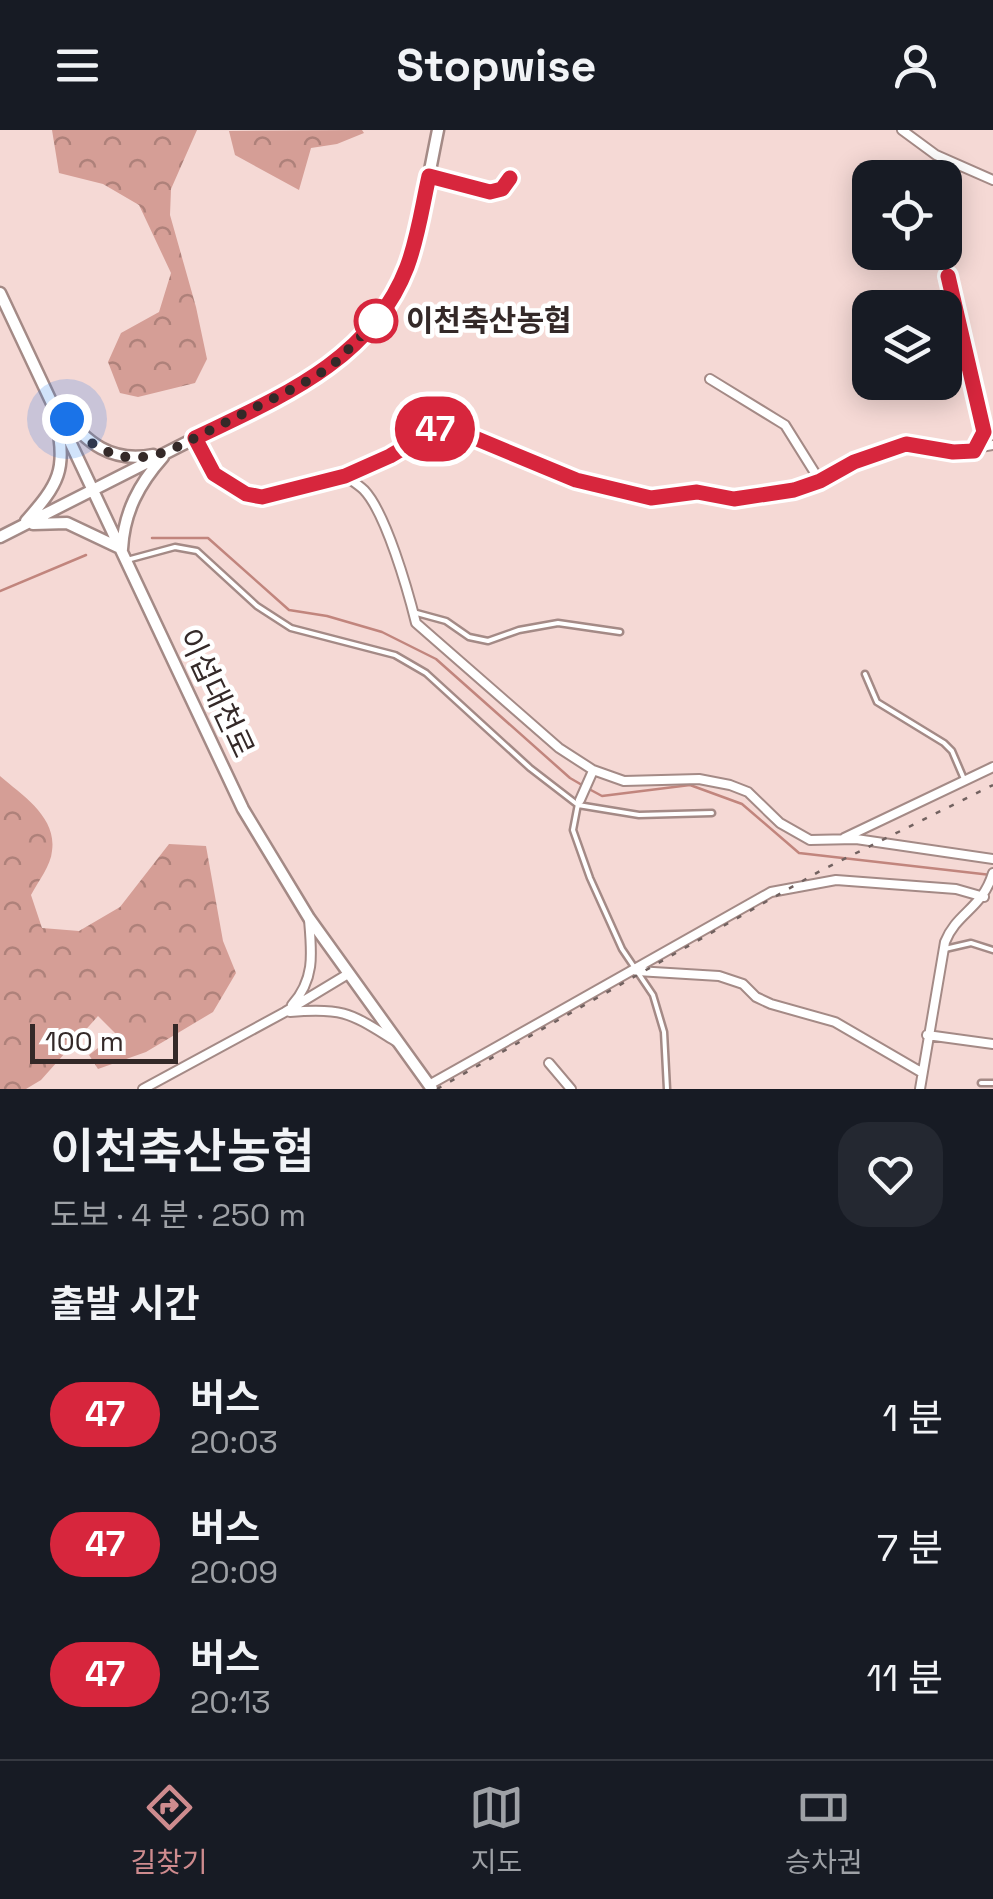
<!DOCTYPE html>
<html lang="ko">
<head>
<meta charset="utf-8">
<style>
	:root { --surface:#171b24; --page:#242831; --text:#f1f3f6; --muted:#9ea1a6; --line:#363941; --accent:#ce8b8e }
	body { margin:0; font-family:"Space Grotesk","Noto Sans KR",sans-serif; background:var(--page); color:var(--text); height:100vh; display:flex; flex-direction:column; font-size:38px; white-space:nowrap }
	* { box-sizing:border-box; margin:0 }
	p { font-size:32px; color:var(--muted) }
	.icon { flex:none; width:55px; height:55px; fill:none; stroke:currentColor; stroke-width:2; stroke-linecap:round; stroke-linejoin:round }
	.map { position:relative; height:959px; overflow:hidden }
	.side { display:flex; flex-direction:column; background:var(--surface); flex:1 }
	.side>* { flex:none }
	.badge { padding:0 20px; border-radius:32px; font-size:35px; line-height:65px }
	.fabs { position:absolute; left:852px; top:30px; display:grid; gap:20px }
	.fabs a { display:grid; place-items:center; width:110px; height:110px; border-radius:20px; background:var(--surface); box-shadow:0 5px 25px #0003; font-size:50px }
	.scale { position:absolute; left:30px; bottom:25px; width:148px; box-sizing:border-box; padding-left:10px; border:5px solid #342928; border-top:0; font-size:28px; line-height:35px; white-space:nowrap; color:#342928; -webkit-text-stroke:8px #fff; paint-order:stroke }
	.you { position:absolute; width:50px; height:50px; margin:-25px; border:8px solid #fff; border-radius:50%; background:#1a73e8; box-shadow:0 0 0 15px #1a73e833 }
	.map>.badge { position:absolute; translate:-50% -50%; box-shadow:0 0 0 5px #fff }
	h2 { padding:0 50px; font-size:38px; line-height:90px }
	.round { display:grid; place-items:center; flex:none; width:105px; height:105px; border-radius:30px; background:var(--page) }
	.summary { display:flex; align-items:center; justify-content:space-between; height:170px; padding:0 50px }
	h1 { font-size:48px; font-weight:600; line-height:75px }
	ul { padding:0; list-style:none }
	li { display:flex; align-items:center; gap:30px; height:130px; padding:0 50px }
	li div { flex:1 }
	li b { display:block; font-size:38px }
	li em { font-style:normal }
	li .badge { min-width:110px; font-weight:700; text-align:center }
	header { display:flex; justify-content:space-between; align-items:center; height:130px; padding:0 50px; background:var(--surface); font-size:45px; font-weight:600 }
	.dock { display:flex; justify-content:space-around; align-items:center; height:140px; border-top:2px solid var(--line); background:var(--surface); font-size:28px; color:var(--muted) }
	.dock a { display:grid; justify-items:center; gap:5px }
	.dock .active { color:var(--accent) }
	.map>svg:first-child { display:block }
	.forest { fill:url(#forest-crowns) }
	.lines { fill:none; stroke-linecap:round; stroke-linejoin:round }
	.stream { stroke:#c1857d; stroke-width:2.5 }
	.service-casing { stroke:#a48a86; stroke-width:9 }
	.minor-casing { stroke:#a48a86; stroke-width:12 }
	.tertiary-casing { stroke:#a48a86; stroke-width:15 }
	.service { stroke:#fff; stroke-width:4 }
	.minor { stroke:#fff; stroke-width:8 }
	.tertiary { stroke:#fff; stroke-width:10 }
	.rail { stroke:#726260; stroke-width:2.5; stroke-dasharray:5 10; stroke-linecap:butt }
	.line-casing { stroke:#fff; stroke-width:22 }
	.line { stroke:#d7263d; stroke-width:15 }
	.walk { stroke:#342928; stroke-width:10; stroke-dasharray:0 18 }
	.stop-dot { fill:#fff; stroke:#d7263d; stroke-width:5 }
	.labels { text-anchor:middle; stroke-width:9; stroke-linejoin:round; paint-order:stroke }
	.stop-label { font-size:30px; font-weight:bold; fill:#342928; stroke:#fff; text-anchor:start }
	.street-label { font-size:30px; fill:#342928; stroke:#fff }
</style>
</head>
<body>
<header><svg class="icon" aria-label="menu" viewBox="0 0 24 24"><path d="M4 6h16M4 12h16M4 18h16"/></svg>Stopwise<svg class="icon" aria-label="person" viewBox="0 0 24 24"><circle cx="12" cy="8" r="4"/><path d="M4 21q1-7 8-7t8 7"/></svg></header>
<div class="map">
<svg width="993" height="959" viewBox="0 0 993 959">
	<defs>
		<pattern id="forest-crowns" width="20" height="18" patternUnits="userSpaceOnUse" patternTransform="scale(2.5)"><rect width="20" height="18" fill="#d59e96"/><path d="M2 6a3 3 0 1 1 6 0M12 15a3 3 0 1 1 6 0" fill="none" stroke="#ae817a"/></pattern>
	</defs>
	<rect width="100%" height="100%" fill="#f5d9d5"/>
	<path class="forest" d="M 52,0 L 197,0 L 171,59 L 170,85 L 196,177 L 207,229 L 195,253 L 138,267 L 120,263 L 108,232 L 121,203 L 159,182 L 171,143 L 139,75 L 103,54 L 59,43 Z
		M 362,0 L 364,3 L 337,14 L 311,18 L 299,60 L 235,25 L 229,1 Z
		M 0,646 C 23,666 57,687 52,721 C 51,735 38,752 31,765 L 42,798 L 79,801 L 120,777 L 169,714 L 206,716 L 223,811 L 236,843 L 213,882 L 146,922 L 98,939 L 89,925 L 116,904 L 98,886 L 41,950 L 26,959 L 0,959 Z"/>
	<g class="lines">
		<path class="stream" d="M 152,408 L 208,408 L 289,480 L 327,486 L 382,502 L 436,529 L 570,648 L 582,655
			M 0,461 L 86,425
			M 589,659 L 602,666 L 690,655 L 742,674 L 799,723 L 991,745"/>
		<defs>
			<path id="service" d="M 433,47 L 491,62 L 502,59 L 510,48
				M 127,430 L 175,417 L 197,421 L 257,476 L 291,498 L 395,525 L 426,543 L 530,638 L 578,675 L 639,685 L 712,683
				M 413,482 L 446,491 L 469,507 L 488,511 L 519,500 L 558,493 L 620,502
				M 865,544 L 877,572 L 944,613 L 952,621 L 964,649
				M 578,674 L 573,700 L 590,748 L 622,819 L 653,865 L 664,902 L 667,959
				M 945,819 L 971,813 L 993,820
				M 981,953 L 993,953"/>
			<path id="minor" d="M 902,0 L 936,25 L 993,50
				M 948,146 L 985,302 L 974,321
				M 710,249 L 785,295 L 820,351
				M 195,309 L 214,344 L 253,367 C 290,366 357,344 390,326 C 408,317 426,299 446,297 L 576,350 L 651,367 L 697,362 L 734,369 L 803,358 L 854,332 L 906,314 L 953,322 L 993,315
				M 345,346 C 351,350 359,355 364,360 C 386,383 408,461 416,493 L 559,618 L 593,640 L 624,651 L 699,649 L 730,655 L 748,662 L 780,693 L 810,710 L 856,709 L 993,729
				M 580,670 L 592,643
				M 844,708 L 993,637
				M 637,841 L 719,846 L 743,854 L 756,867 L 771,874 L 835,892 L 921,942
				M 292,875 C 315,849 312,824 309,790
				M 290,882 C 345,877 351,884 397,912
				M 927,905 L 993,914
				M 549,933 L 571,959
				M 429,955 L 771,762 L 836,750 L 956,759 L 984,767
				M 143,959 L 285,882 L 348,844
				M 920,959 L 945,812 C 957,782 982,779 993,743"/>
			<path id="tertiary" d="M 0,163 L 243,679 L 309,788 L 432,959
				M 62,282 C 87,313 111,333 153,325
				M 26,391 C 58,355 68,339 56,290
				M 33,394 L 67,393 L 122,419 C 124,382 139,354 163,327
				M 0,407 L 302,254 C 409,188 415,113 438,0"/>
		</defs>
		<use href="#service" class="service-casing"/>
		<use href="#minor" class="minor-casing"/>
		<use href="#tertiary" class="tertiary-casing"/>
		<use href="#service" class="service"/>
		<use href="#minor" class="minor"/>
		<use href="#tertiary" class="tertiary"/>
		<path class="rail" d="M 437,959 L 820,741 L 993,655"/>
	</g>
	<g class="lines">
		<defs>
			<path id="line" d="M 510,48 L 502,59 L 490,62 L 429,46 C 422,77 418,108 407,137 C 371,231 278,268 195,308 L 214,344 L 246,364 L 262,367 L 345,346 L 390,326 L 439,297 L 446,296 L 576,350 L 651,368 L 697,362 L 734,369 L 794,360 L 820,351 L 854,332 L 906,314 L 953,322 L 974,321 L 984,302 L 948,146"/>
		</defs>
		<use href="#line" class="line-casing"/>
		<use href="#line" class="line"/>
		<path class="walk" d="M 67,289 L 82,308 L 116,326 L 138,328 L 167,322 L 302,254 L 332,236 L 376,191"/>
	</g>
	<circle class="stop-dot" cx="376" cy="191" r="20"/>
	<g class="labels">
		<g class="stop-label">
			<text x="406" y="201">이천축산농협</text>
		</g>
		<g class="street-label">
			<text transform="translate(216 563) rotate(65)" y="10">이섭대천로</text>
		</g>
	</g>
</svg>
<div class="fabs">
<a><svg class="icon" aria-label="locate" viewBox="0 0 24 24"><circle cx="12" cy="12" r="6"/><path d="M12 2v4M12 18v4M2 12h4M18 12h4"/></svg></a>
<a><svg class="icon" aria-label="layers" viewBox="0 0 24 24"><path d="M12 4l9 5-9 5-9-5zM3 14l9 5 9-5"/></svg></a>
</div>
<div class="scale">100 m</div>
<div class="you" style="left:67px;top:289px"></div>
<b class="badge" style="left:435px;top:299px;background:#d7263d;color:#fff">47</b>
</div>
<section class="side">
<div class="summary"><div><h1>이천축산농협</h1><p>도보 · 4 분 · 250 m</p></div><a class="round"><svg class="icon" aria-label="heart" viewBox="0 0 24 24"><path d="M12 20l-8-8c-3-5 5-10 8-4 3-6 11-1 8 4z"/></svg></a></div>
<h2>출발 시간</h2>
<ul>
<li><span class="badge" style="background:#d7263d;color:#fff">47</span><div><b>버스</b><p>20:03</p></div><em>1 분</em></li>
<li><span class="badge" style="background:#d7263d;color:#fff">47</span><div><b>버스</b><p>20:09</p></div><em>7 분</em></li>
<li><span class="badge" style="background:#d7263d;color:#fff">47</span><div><b>버스</b><p>20:13</p></div><em>11 분</em></li>
</ul>
</section>
<nav class="dock">
<a class="active"><svg class="icon" aria-label="directions" viewBox="0 0 24 24"><path d="M12 3l9 9-9 9-9-9zM9 14v-3h6M13 9l2 2-2 2"/></svg>길찾기</a>
<a><svg class="icon" aria-label="map" viewBox="0 0 24 24"><path d="M3 6l6-2 6 2 6-2v14l-6 2-6-2-6 2zM9 4v14M15 6v14"/></svg>지도</a>
<a><svg class="icon" aria-label="tickets" viewBox="0 0 24 24"><path d="M3 7h18v10H3zM15 7v10"/></svg>승차권</a>
</nav>
</body>
</html>
